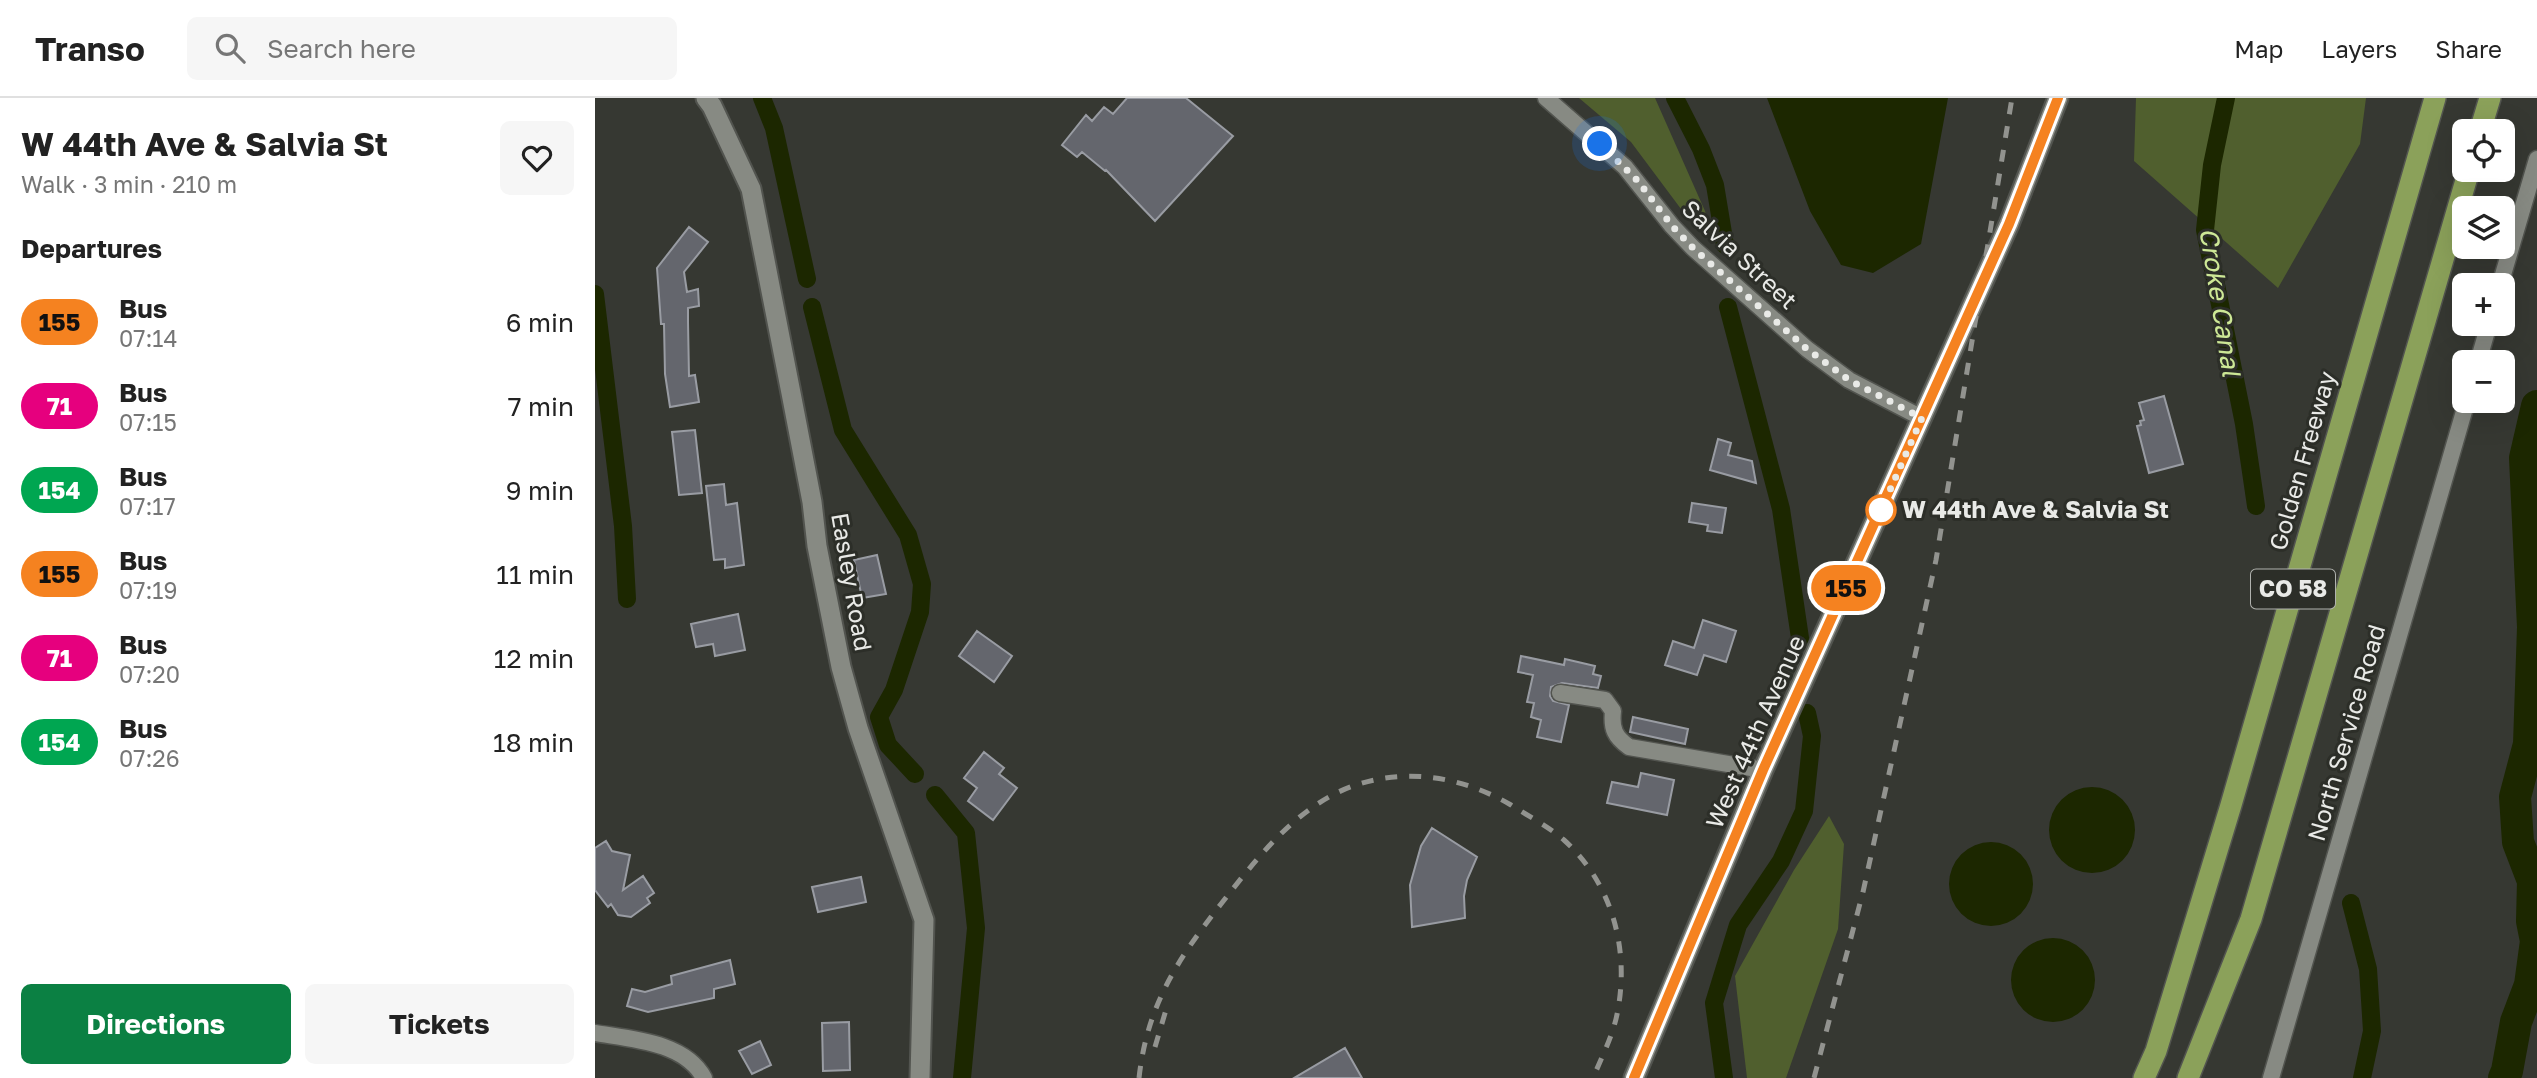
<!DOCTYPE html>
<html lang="en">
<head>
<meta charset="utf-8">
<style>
	:root { --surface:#fff; --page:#f6f6f6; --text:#222; --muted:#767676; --line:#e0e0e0; --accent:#0b8043 }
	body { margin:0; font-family:"Golos Text",sans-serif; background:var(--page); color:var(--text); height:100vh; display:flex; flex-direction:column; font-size:26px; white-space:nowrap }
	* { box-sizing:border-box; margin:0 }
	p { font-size:23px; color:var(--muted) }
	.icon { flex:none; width:38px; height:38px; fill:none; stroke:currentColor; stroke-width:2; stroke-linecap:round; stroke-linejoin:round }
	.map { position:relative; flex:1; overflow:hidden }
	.drawer { display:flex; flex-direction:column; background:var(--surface); width:595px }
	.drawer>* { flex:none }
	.badge { padding:0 14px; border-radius:23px; font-size:24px; line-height:46px }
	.fabs { position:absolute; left:1857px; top:21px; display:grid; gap:14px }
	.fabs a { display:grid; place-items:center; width:63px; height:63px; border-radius:10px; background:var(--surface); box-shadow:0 7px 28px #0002; font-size:35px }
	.you { position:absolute; width:35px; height:35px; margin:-18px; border:5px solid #fff; border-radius:50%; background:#1a73e8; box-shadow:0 0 0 10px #1a73e833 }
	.map>.badge { position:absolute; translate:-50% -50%; box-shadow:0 0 0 4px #fff }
	h2 { padding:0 21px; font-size:26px; line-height:63px }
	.round { display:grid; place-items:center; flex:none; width:74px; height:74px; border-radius:10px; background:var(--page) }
	.overview { display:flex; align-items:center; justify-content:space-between; height:119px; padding:0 21px }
	h1 { font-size:33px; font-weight:700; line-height:52px }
	.primary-button { display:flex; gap:14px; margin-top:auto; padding:14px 21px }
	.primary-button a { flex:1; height:80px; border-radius:10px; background:var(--accent); color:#fff; font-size:28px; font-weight:700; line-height:80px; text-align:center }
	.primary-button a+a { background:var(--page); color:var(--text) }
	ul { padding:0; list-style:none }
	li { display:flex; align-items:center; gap:21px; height:84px; padding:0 21px }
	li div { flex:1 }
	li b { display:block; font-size:26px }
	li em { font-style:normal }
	li .badge { min-width:77px; font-weight:700; text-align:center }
	header { display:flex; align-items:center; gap:42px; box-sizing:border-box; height:98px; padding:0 35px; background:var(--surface); border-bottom:2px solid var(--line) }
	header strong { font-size:33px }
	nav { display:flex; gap:38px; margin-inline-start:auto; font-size:24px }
	.search { width:490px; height:63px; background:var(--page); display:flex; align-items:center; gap:18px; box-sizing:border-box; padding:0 24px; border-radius:10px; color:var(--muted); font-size:26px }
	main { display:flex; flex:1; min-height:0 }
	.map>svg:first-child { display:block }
	.green { fill:#505f2e }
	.water { fill:#1c2700 }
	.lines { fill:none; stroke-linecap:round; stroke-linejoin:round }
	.canal { stroke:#1c2700; stroke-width:18 }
	.river { stroke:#1c2700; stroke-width:32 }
	.building { fill:#64666d; stroke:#999ca3; stroke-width:2 }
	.minor-casing { stroke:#52544f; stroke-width:19 }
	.tertiary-casing { stroke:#52544f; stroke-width:23 }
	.motorway-casing { stroke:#52544f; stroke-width:24 }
	.minor { stroke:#878a83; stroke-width:16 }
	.tertiary { stroke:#878a83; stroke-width:19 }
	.motorway { stroke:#8ba15a; stroke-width:21 }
	.rail { stroke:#92938f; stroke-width:5; stroke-dasharray:12 12; stroke-linecap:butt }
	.line-casing { stroke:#fff; stroke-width:16 }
	.line { stroke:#f58220; stroke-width:10 }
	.walk { stroke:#e9eae7; stroke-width:7; stroke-dasharray:0 12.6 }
	.stop-dot { fill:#fff; stroke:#f58220; stroke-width:3.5 }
	.labels { text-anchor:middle; stroke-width:6; stroke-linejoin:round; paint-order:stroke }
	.shield { fill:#2c2e28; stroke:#b0b2ae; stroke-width:2 }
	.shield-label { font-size:23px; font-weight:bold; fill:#e9eae7 }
	.street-label { font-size:24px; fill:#e9eae7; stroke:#2c2e28 }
	.stop-label { font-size:24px; font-weight:bold; fill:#e9eae7; stroke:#2c2e28; text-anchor:start }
	.water-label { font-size:26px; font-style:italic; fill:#cde896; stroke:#2c2e28 }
</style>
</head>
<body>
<header>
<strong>Transo</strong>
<div class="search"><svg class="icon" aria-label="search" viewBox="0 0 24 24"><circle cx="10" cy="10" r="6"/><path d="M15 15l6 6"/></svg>Search here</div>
<nav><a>Map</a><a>Layers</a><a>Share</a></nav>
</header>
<main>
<section class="drawer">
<div class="overview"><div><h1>W 44th Ave &amp; Salvia St</h1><p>Walk · 3 min · 210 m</p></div><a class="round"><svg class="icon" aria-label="heart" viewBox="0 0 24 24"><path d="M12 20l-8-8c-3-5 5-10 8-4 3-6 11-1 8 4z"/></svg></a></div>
<h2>Departures</h2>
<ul>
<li><span class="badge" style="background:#f58220;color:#111">155</span><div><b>Bus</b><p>07:14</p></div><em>6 min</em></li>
<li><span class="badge" style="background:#e6007e;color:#fff">71</span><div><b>Bus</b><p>07:15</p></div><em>7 min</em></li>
<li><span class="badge" style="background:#00a651;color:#fff">154</span><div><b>Bus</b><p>07:17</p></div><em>9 min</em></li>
<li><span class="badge" style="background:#f58220;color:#111">155</span><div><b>Bus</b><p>07:19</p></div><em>11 min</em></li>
<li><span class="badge" style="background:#e6007e;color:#fff">71</span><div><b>Bus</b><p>07:20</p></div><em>12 min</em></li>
<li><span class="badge" style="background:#00a651;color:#fff">154</span><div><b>Bus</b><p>07:26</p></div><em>18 min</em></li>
</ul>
<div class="primary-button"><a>Directions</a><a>Tickets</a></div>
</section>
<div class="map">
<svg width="1942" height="980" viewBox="0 0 1942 980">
	<rect width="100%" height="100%" fill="#363832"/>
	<path class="green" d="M 984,0 L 1060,0 L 1110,113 L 1118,144 L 1086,111 L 1036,44 Z
		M 1541,0 L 1771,0 L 1765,46 L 1683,190 L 1539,63 Z
		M 1234,718 L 1249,746 L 1243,831 L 1191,980 L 1152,980 L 1140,878 L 1199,772 Z"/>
	<path class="water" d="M 1172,0 L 1353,0 L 1326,146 L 1278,175 L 1246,167 L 1215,113 Z
		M1454 732a43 43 0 1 1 86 0a43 43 0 1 1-86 0Z
		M1354 786a42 42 0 1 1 84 0a42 42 0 1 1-84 0Z
		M1416 882a42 42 0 1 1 84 0a42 42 0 1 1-84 0Z"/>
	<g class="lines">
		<path class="canal" d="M 167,0 L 179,30 L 212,181
			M 1080,0 L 1106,51 L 1120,87 L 1130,147
			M 1631,0 L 1617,67 L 1610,132 L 1649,326 L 1661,408
			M 0,196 L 28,428 L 32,501
			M 217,209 L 248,332 L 313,437 L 327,486 L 325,514 L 299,592 L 284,619 L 293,647 L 320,676
			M 1133,209 L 1186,411 L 1205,540
			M 340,697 L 371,735 L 381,830 L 367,980
			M 1756,805 L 1773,871 L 1777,933 L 1767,980
			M 1129,980 L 1119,905 L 1143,827 L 1186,763 L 1209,713 L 1217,638 L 1212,615"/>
		<path class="river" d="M 1909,980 L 1912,973 L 1921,924 L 1935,887 L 1941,843 L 1937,823 L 1938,783 L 1923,744 L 1920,699 L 1934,646 L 1938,529 L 1930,360 L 1942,308"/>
	</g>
	<path class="building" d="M 532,0 L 591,0 L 638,38 L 560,123 L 511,72 L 510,73 L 487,54 L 482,59 L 467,47 L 491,17 L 497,23 L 509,9 L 518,16 Z
		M 94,129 L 113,144 L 89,174 L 92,194 L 103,191 L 104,208 L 93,210 L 93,224 L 94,278 L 100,277 L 104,304 L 75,309 L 70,276 L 69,226 L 66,226 L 62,170 Z
		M 1569,298 L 1588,366 L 1554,375 L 1542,328 L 1546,327 L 1545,323 L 1549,322 L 1544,305 Z
		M 100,332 L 107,395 L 84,397 L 77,334 Z
		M 1123,341 L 1136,345 L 1133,357 L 1157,363 L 1161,385 L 1115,372 Z
		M 129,386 L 131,407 L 142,405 L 149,467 L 130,470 L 130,461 L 119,462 L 111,388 Z
		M 1097,405 L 1131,410 L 1127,435 L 1112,433 L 1113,427 L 1094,424 Z
		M 282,457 L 291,496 L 267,500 L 259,462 Z
		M 143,516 L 150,552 L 120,558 L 118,546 L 101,549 L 96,526 Z
		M 1108,522 L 1141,533 L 1131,564 L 1109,557 L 1102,577 L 1070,567 L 1078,543 L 1099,550 Z
		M 382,533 L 417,558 L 399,584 L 364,558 Z
		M 926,558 L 969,567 L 970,561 L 1000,568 L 998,576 L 1006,578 L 1003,590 L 967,585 L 956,589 L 955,598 L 958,603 L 974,607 L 966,644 L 942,639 L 946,622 L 936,619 L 939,605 L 932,604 L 938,577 L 923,574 Z
		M 1038,619 L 1093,631 L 1090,646 L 1035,634 Z
		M 389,654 L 409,670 L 404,676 L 422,690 L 398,722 L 373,703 L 382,690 L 369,680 Z
		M 1046,675 L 1079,682 L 1072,717 L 1012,705 L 1017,684 L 1043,689 Z
		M 837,730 L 882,759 L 872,782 L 869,798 L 870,820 L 817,829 L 815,787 L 826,748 Z
		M 11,743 L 17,753 L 35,757 L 28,792 L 48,778 L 59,795 L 52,800 L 55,805 L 36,819 L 23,817 L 16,806 L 13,809 L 0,792 L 0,750 Z
		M 266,779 L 271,804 L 223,814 L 217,789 Z
		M 135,862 L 140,886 L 119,891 L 119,900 L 53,914 L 32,908 L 37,891 L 50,894 L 77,886 L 76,878 Z
		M 254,924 L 255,972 L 228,973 L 227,925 Z
		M 165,943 L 176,967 L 157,976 L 144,953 Z
		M 750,950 L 767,980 L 699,980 Z"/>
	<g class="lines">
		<defs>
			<path id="minor" d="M 951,0 L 1030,69 L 1077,128 L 1098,150 L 1212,251 L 1254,282 L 1327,320
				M 1905,187 L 1942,61
				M 1883,264 L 1894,226
				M 965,595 L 1010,602 L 1018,613 C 1016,631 1020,639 1034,649 L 1168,672
				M 0,935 C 36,941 90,944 109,980
				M 1676,980 L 1872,303"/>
			<path id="tertiary" d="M 111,0 L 117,8 L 156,91 L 196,295 L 217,404 L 222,448 L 246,569 L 263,630 L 329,822 L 325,980
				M 1039,980 L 1168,672 L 1414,126 L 1463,0"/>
			<path id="motorway" d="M 1885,33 L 1895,0
				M 1549,980 L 1561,953 L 1636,707 L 1840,0
				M 1593,980 L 1656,821 L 1874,72"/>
		</defs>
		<use href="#minor" class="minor-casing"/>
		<use href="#tertiary" class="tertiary-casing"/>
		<use href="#motorway" class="motorway-casing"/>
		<use href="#minor" class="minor"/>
		<use href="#tertiary" class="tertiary"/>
		<use href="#motorway" class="motorway"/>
		<path class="rail" d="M 560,949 L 573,905
			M 544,980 C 552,908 582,862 626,806 C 662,760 702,708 758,688 C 812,669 868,679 916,707 C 933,718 953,728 969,742 C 1019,787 1036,856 1021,921 C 1016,941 1006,961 998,980
			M 1219,980 L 1268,794 L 1341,462 L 1417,0"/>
	</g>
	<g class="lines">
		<defs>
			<path id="line" d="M 1039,980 L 1168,672 L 1414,126 L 1463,0"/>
		</defs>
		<use href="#line" class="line-casing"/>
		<use href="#line" class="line"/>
		<path class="walk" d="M 1005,46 L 1043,83 L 1077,128 L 1098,150 L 1212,251 L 1254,282 L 1327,320 L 1286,412"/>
	</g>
	<circle class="stop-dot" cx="1286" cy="412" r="14"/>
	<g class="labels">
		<rect class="shield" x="1656" y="471.5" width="84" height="39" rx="5"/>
		<g class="shield-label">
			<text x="1698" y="499">CO 58</text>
		</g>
		<g class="street-label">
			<text transform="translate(1144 157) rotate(43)" y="8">Salvia Street</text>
			<text transform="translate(1708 363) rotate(-74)" y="8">Golden Freeway</text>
			<text transform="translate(256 484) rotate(80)" y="8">Easley Road</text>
			<text transform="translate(1161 634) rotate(-66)" y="8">West 44th Avenue</text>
			<text transform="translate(1752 635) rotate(-74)" y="8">North Service Road</text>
		</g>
		<g class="stop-label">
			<text x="1307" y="420">W 44th Ave &amp; Salvia St</text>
		</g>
		<g class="water-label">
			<text transform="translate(1625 204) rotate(81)" y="9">Croke Canal</text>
		</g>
	</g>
</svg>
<div class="fabs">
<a><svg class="icon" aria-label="locate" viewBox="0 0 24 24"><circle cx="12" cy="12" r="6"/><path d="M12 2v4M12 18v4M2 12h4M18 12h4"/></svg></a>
<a><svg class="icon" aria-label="layers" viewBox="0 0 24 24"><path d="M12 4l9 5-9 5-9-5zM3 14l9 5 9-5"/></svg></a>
<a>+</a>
<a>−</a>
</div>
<div class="you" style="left:1005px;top:46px"></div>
<b class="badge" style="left:1251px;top:490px;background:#f58220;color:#111">155</b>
</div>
</main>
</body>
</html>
